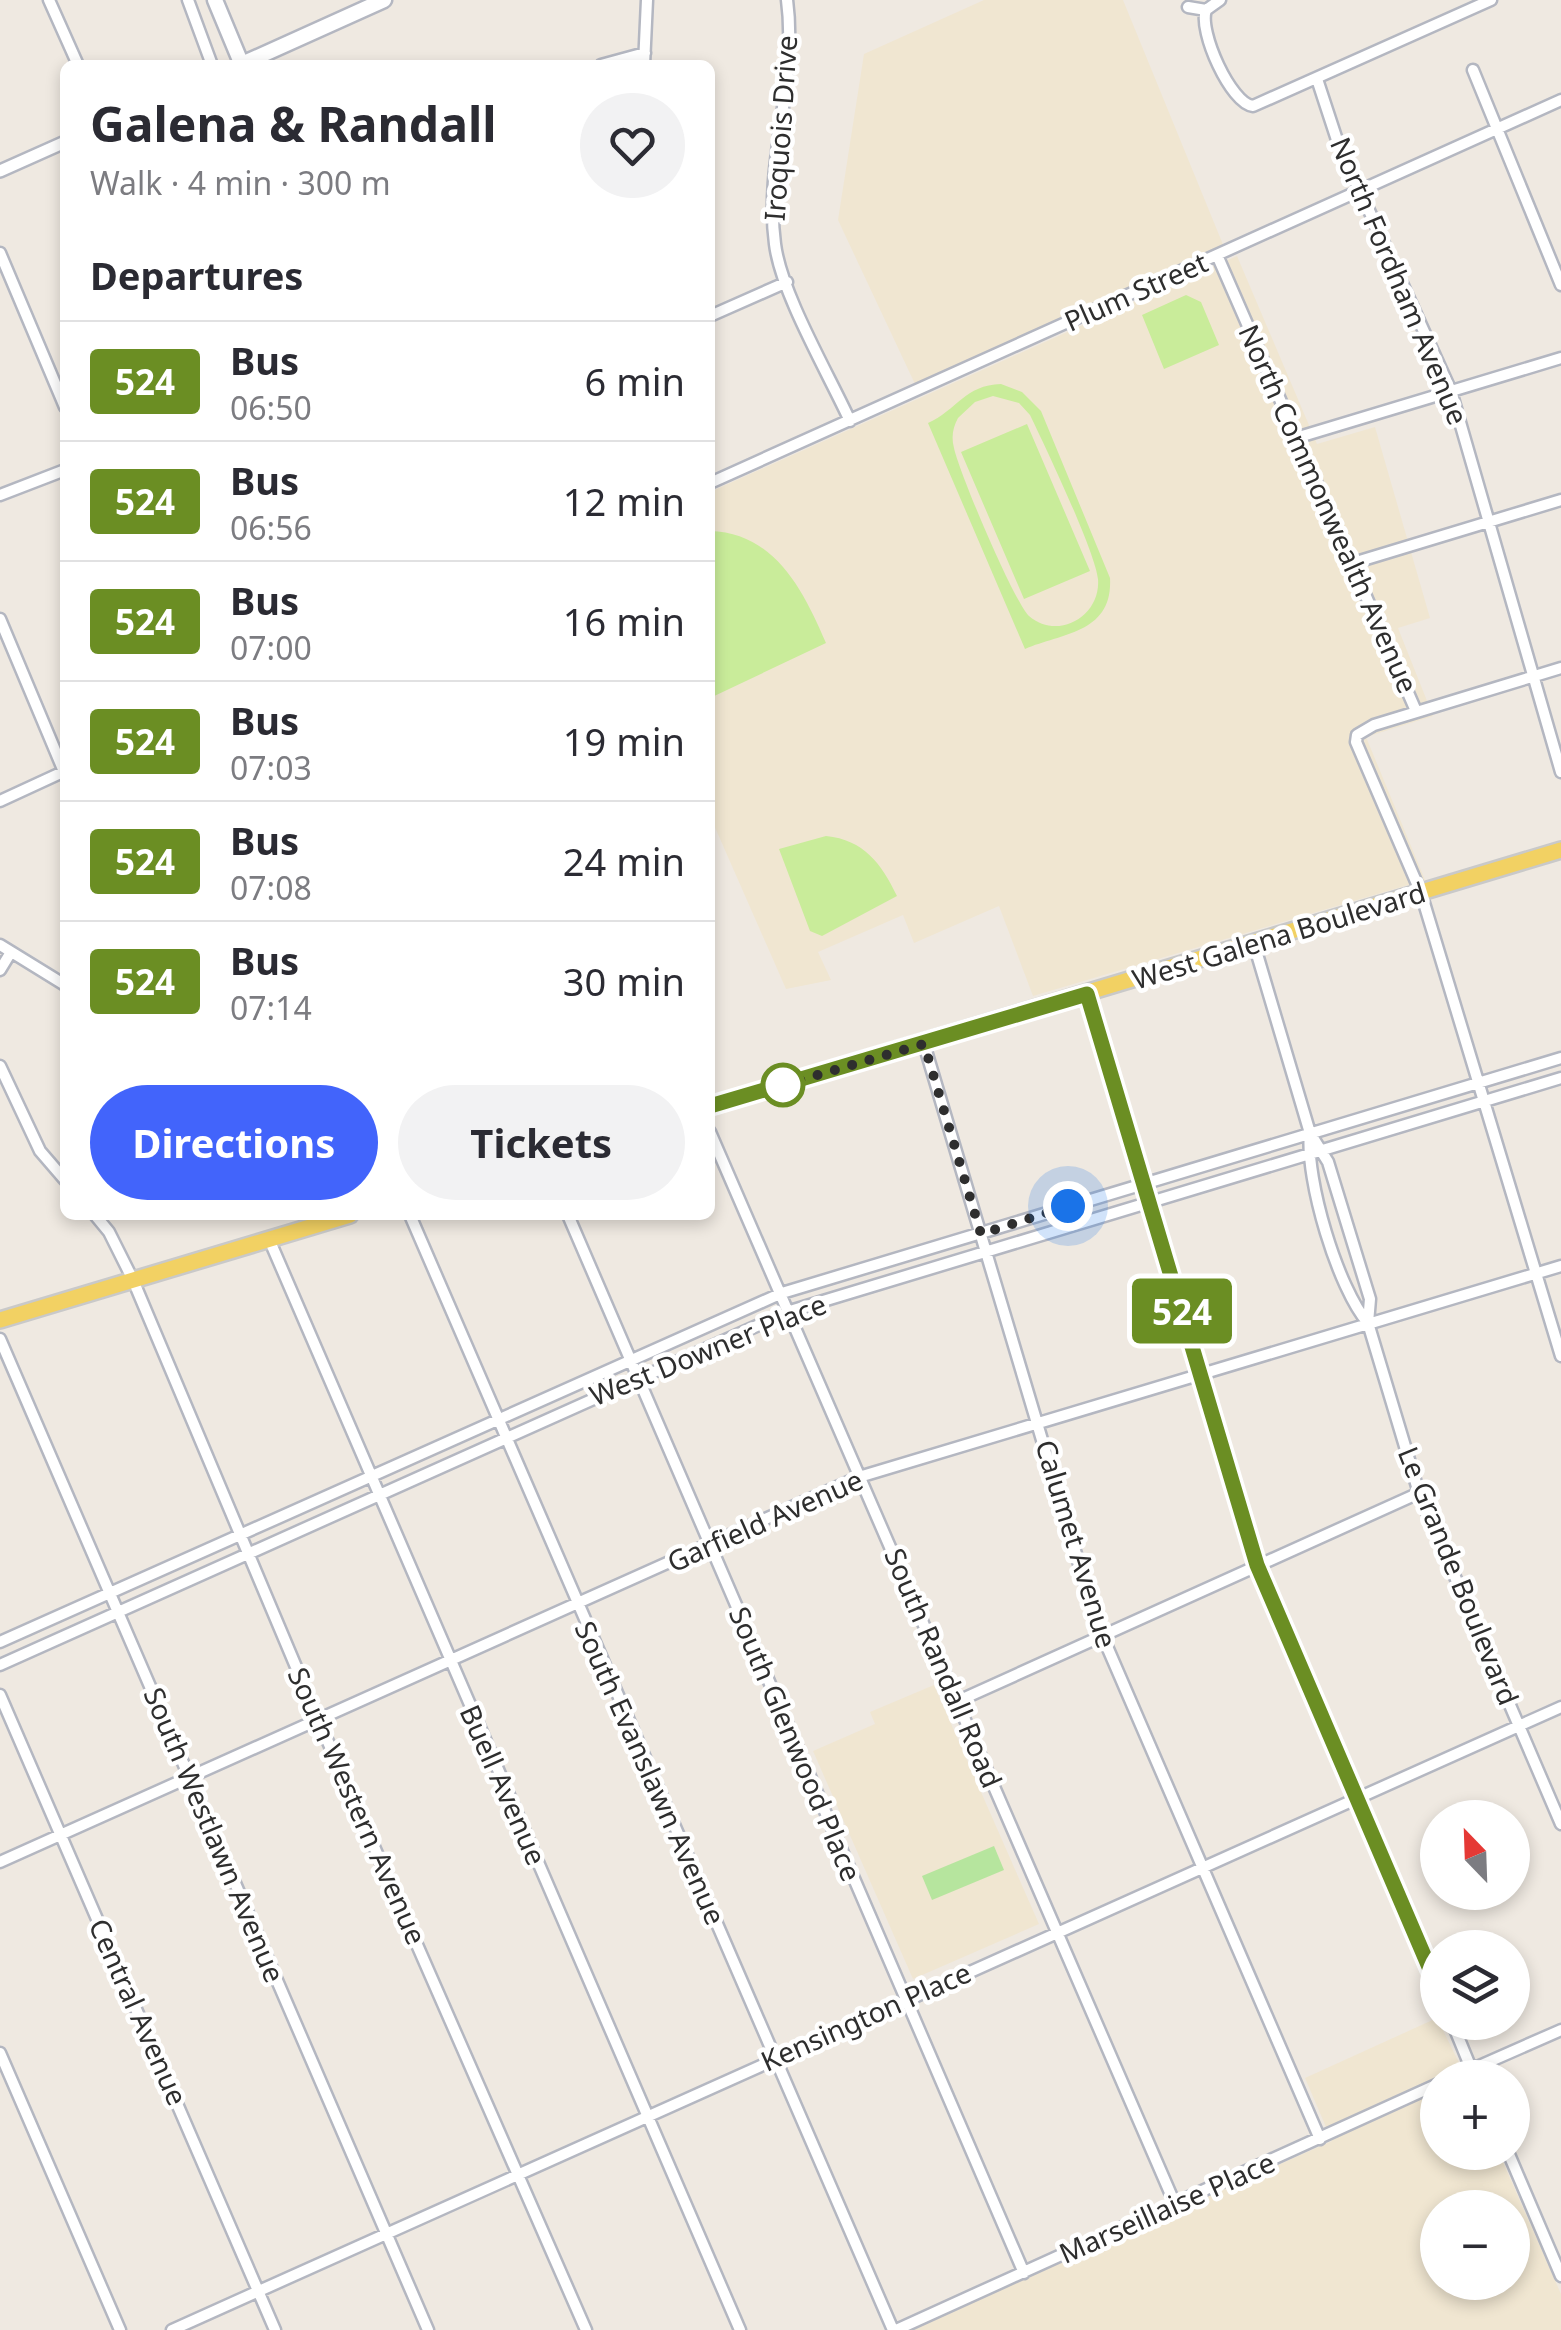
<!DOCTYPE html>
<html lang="en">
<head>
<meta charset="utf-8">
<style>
	:root { --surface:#fff; --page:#f2f2f3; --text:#2b2b33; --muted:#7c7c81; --line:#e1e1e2; --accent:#4264fb }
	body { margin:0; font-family:"Noto Sans",sans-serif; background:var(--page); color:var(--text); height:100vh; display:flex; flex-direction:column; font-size:38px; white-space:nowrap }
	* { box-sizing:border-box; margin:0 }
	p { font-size:32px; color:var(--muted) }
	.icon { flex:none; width:55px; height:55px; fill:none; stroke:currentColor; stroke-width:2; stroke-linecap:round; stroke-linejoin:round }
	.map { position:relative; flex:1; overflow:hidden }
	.details { position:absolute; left:60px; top:60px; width:655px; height:1160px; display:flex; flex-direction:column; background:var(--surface); border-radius:15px; box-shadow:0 5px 15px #0003 }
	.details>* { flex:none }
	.badge { padding:0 20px; border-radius:8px; font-size:35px; line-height:65px }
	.needle { width:65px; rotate:337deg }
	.buttons { position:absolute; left:1420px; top:1800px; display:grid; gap:20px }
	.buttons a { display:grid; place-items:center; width:110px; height:110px; border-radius:50%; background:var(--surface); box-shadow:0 5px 15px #0003; font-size:50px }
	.you { position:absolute; width:50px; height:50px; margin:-25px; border:8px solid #fff; border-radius:50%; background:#1a73e8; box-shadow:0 0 0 15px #1a73e833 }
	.map>.badge { position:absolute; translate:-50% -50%; box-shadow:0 0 0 5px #fff }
	h2 { padding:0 30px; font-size:38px; line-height:90px }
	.round { display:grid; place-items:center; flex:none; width:105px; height:105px; border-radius:52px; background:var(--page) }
	.summary { display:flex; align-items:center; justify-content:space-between; height:170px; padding:0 30px }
	h1 { font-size:48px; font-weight:700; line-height:75px }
	.action { display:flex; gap:20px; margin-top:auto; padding:20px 30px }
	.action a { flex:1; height:115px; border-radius:60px; background:var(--accent); color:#fff; font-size:40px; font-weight:700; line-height:115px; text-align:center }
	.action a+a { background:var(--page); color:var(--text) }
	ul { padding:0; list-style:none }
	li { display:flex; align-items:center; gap:30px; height:120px; padding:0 30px; border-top:2px solid var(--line) }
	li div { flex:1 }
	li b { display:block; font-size:38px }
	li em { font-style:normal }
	li .badge { min-width:110px; font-weight:700; text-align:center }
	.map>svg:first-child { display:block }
	.education { fill:#f0e6d1; fill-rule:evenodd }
	.green { fill:#b6e59e }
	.pitch { fill:#c9ec9a; fill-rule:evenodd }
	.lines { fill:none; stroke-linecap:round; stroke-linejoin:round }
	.minor-casing { stroke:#b4b7c1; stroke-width:15 }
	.tertiary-casing { stroke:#b4b7c1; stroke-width:16 }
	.secondary-casing { stroke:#b4b7c1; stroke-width:19 }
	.primary-casing { stroke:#c9c9c9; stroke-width:20 }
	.minor { stroke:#fff; stroke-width:10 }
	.tertiary { stroke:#fff; stroke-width:11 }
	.secondary { stroke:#fff; stroke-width:14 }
	.primary { stroke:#f2d163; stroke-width:15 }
	.line-casing { stroke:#fff; stroke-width:22 }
	.line { stroke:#6b8e23; stroke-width:15 }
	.walk { stroke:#2e2e2e; stroke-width:10; stroke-dasharray:0 18 }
	.stop-dot { fill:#fff; stroke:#6b8e23; stroke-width:5 }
	.labels { text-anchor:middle; stroke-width:9; stroke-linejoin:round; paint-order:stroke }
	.street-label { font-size:28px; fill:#2e2e2e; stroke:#fff }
</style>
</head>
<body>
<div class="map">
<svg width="1561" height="2330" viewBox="0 0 1561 2330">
	<rect width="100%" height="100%" fill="#efe9e1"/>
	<path class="education" d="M 984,0 L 1123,0 L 1224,247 L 915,384 L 838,220 L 864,54 Z
		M 1237,256 L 1317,444 L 1375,427 L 1430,618 L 1398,628 L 1433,716 L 1366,737 L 1425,880 L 1033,996 L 999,906 L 914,943 L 903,915 L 818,952 L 831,980 L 786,989 L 710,816 L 710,492 Z
		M 934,1685 L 1039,1924 L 913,1979 L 813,1751 L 875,1724 L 870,1712 Z
		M 1437,2018 L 1466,2077 L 1438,2078 L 1438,2152 L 1499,2153 L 1561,2294 L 1561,2330 L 906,2330 L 1332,2141 L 1305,2078 ZM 1438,2208 L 1512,2208 L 1512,2282 L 1438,2282 Z"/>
	<path class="green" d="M 994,1846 L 1004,1870 L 932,1900 L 922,1876 Z"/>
	<path class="pitch" d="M 1186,295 L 1201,302 L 1219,345 L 1164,369 L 1142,315 Z
		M 1001,384 L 1022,392 L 1041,411 L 1110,578 C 1113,633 1063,633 1025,649 L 928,423 C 957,410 965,385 1001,384 ZM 993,396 L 1019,403 L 1030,415 C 1045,446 1095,551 1098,579 C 1101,616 1058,641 1029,616 C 1014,602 959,472 954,448 C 951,437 953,427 958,418 L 975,402 Z
		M 1027,424 L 1090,571 L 1024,599 L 961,452 Z
		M 710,531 C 775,533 803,590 826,643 L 710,698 Z
		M 826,836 C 864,840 881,863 897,896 L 822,936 L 810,931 L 779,849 Z"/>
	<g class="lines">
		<defs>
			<path id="minor" d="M 49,0 L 78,65
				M 188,0 L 212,65
				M 787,0 C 798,81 764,163 775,244 C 781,293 828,373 850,421
				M 1188,7 L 1206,10
				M 1206,10 C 1198,31 1231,104 1253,106 L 1491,0
				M 1206,10 L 1220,0
				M 601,65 L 645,53
				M 644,65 L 647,0
				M 1473,70 L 1561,285
				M 1317,79 L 1337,140 L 1451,391 L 1561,772
				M 0,253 L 65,407
				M 1217,255 L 1416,711
				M 710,316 L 787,282
				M 1299,437 L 1561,358
				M 710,483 L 1561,100
				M 0,495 L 65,470
				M 1353,563 L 1561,500
				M 0,619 L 65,774
				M 1561,668 L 1374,725 L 1357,735 L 1356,742 L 1421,893 L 1561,1356
				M 0,801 L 65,771
				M 1254,944 L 1310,1133 L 1328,1162 L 1370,1299 L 1368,1323
				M 0,945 L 65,985
				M 0,970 L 11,952
				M 1087,994 L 1257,1565 L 1438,1988
				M 924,1044 L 1096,1621 L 1320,2139
				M 0,1066 L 40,1151 L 65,1180
				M 710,1132 L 1175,2204
				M 1310,1133 C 1305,1179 1338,1289 1368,1323 L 1419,1493 L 1561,1824
				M 95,1215 L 109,1232 L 133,1280 L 318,1719 L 586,2330
				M 410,1215 L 893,2330
				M 568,1215 L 1024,2273
				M 269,1239 L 740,2330
				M 0,1339 L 428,2330
				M 0,1642 L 782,1293 L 1561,1058
				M 0,1665 L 790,1311 L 1561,1078
				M 0,1695 L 275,2330
				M 958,1701 L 1419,1493
				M 0,1862 L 859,1477 L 1561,1266
				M 1452,2022 L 1475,2078
				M 0,2053 L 120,2330
				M 1452,2078 L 1561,2030
				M 1508,2152 L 1561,2276
				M 172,2330 L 1561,1707
				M 896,2330 L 1438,2084"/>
			<path id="tertiary" d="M 0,171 L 65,142"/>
			<path id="secondary" d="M 215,0 L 242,65
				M 242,64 L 384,0"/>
			<path id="primary" d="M 710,1106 L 1561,850
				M 0,1320 L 350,1215"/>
		</defs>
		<use href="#minor" class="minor-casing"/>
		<use href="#tertiary" class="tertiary-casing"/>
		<use href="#secondary" class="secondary-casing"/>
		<use href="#primary" class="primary-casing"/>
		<use href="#minor" class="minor"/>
		<use href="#tertiary" class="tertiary"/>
		<use href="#secondary" class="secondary"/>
		<use href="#primary" class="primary"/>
	</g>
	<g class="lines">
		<defs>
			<path id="line" d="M 710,1106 L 1087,994 L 1257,1565 L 1438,1988"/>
		</defs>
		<use href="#line" class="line-casing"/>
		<use href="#line" class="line"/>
		<path class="walk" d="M 783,1085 L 924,1044 L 981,1234 L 1068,1206"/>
	</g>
	<circle class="stop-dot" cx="783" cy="1085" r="20"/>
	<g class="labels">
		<g class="street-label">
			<text transform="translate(781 128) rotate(-86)" y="10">Iroquois Drive</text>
			<text transform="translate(1399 281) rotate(67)" y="10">North Fordham Avenue</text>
			<text transform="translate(1136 292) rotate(-24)" y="10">Plum Street</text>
			<text transform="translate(1328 509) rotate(66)" y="10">North Commonwealth Avenue</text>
			<text transform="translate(1279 936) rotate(-17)" y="10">West Galena Boulevard</text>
			<text transform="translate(708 1350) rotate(-22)" y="10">West Downer Place</text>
			<text transform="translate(765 1521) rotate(-24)" y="10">Garfield Avenue</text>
			<text transform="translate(1076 1544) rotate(73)" y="10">Calumet Avenue</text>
			<text transform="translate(1458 1576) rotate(68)" y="10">Le Grande Boulevard</text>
			<text transform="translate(943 1668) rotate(67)" y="10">South Randall Road</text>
			<text transform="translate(795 1744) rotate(67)" y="10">South Glenwood Place</text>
			<text transform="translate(650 1773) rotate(66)" y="10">South Evanslawn Avenue</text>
			<text transform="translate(503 1785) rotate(66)" y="10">Buell Avenue</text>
			<text transform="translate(357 1806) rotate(66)" y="10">South Western Avenue</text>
			<text transform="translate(214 1835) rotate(67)" y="10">South Westlawn Avenue</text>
			<text transform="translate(138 2012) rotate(66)" y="10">Central Avenue</text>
			<text transform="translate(866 2017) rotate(-24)" y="10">Kensington Place</text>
			<text transform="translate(1167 2208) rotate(-24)" y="10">Marseillaise Place</text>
		</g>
	</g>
</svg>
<div class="buttons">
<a><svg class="needle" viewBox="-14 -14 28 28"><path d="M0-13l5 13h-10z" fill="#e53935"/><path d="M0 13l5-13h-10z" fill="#7c7c81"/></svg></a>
<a><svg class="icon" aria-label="layers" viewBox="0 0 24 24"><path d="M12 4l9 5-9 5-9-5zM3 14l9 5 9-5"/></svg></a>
<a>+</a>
<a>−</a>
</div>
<div class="you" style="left:1068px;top:1206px"></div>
<b class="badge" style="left:1182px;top:1311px;background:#6b8e23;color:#fff">524</b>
<section class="details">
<div class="summary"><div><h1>Galena &amp; Randall</h1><p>Walk · 4 min · 300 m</p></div><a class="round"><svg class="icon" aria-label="heart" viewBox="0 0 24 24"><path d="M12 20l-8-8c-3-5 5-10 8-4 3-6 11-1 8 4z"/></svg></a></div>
<h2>Departures</h2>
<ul>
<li><span class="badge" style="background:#6b8e23;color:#fff">524</span><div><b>Bus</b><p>06:50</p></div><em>6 min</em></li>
<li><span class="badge" style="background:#6b8e23;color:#fff">524</span><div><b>Bus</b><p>06:56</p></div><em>12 min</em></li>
<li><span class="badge" style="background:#6b8e23;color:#fff">524</span><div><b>Bus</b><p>07:00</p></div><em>16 min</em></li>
<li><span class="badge" style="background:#6b8e23;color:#fff">524</span><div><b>Bus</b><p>07:03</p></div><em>19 min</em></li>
<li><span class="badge" style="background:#6b8e23;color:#fff">524</span><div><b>Bus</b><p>07:08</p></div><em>24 min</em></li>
<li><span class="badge" style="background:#6b8e23;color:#fff">524</span><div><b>Bus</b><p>07:14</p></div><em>30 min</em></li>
</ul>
<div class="action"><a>Directions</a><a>Tickets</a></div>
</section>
</div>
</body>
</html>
